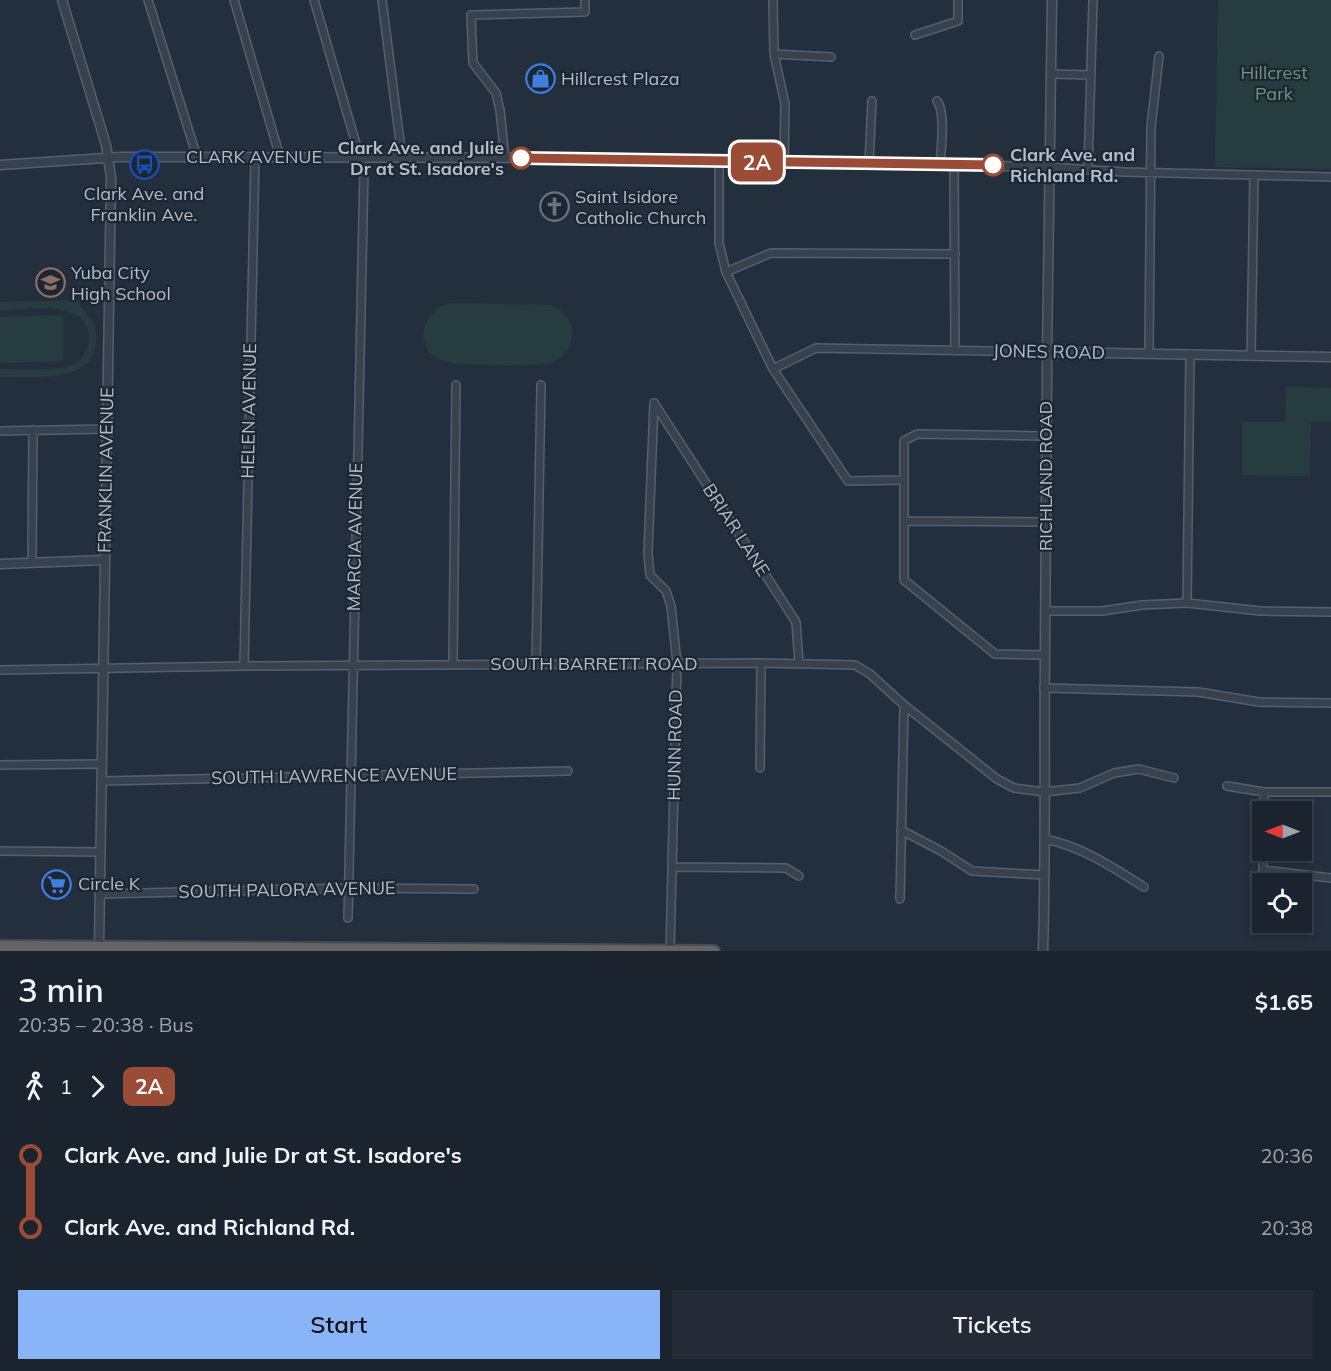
<!DOCTYPE html>
<html lang="en">
<head>
<meta charset="utf-8">
<style>
	:root { --surface:#1b232e; --page:#242b36; --text:#f1f3f6; --muted:#a0a4aa; --line:#39404a; --accent:#8ab4f8 }
	body { margin:0; font-family:Mulish,sans-serif; background:var(--page); color:var(--text); height:100vh; display:flex; flex-direction:column; font-size:22px; white-space:nowrap }
	* { box-sizing:border-box; margin:0 }
	p { font-size:20px; color:var(--muted) }
	.icon { flex:none; width:33px; height:33px; fill:none; stroke:currentColor; stroke-width:2; stroke-linecap:round; stroke-linejoin:round }
	.map { position:relative; height:951px; overflow:hidden }
	.side { display:flex; flex-direction:column; background:var(--surface); flex:1 }
	.side>* { flex:none }
	.badge { padding:0 12px; border-radius:9px; font-size:21px; line-height:39px }
	.needle { width:39px; rotate:270deg }
	.controls { position:absolute; left:1252px; top:801px; display:grid; gap:12px }
	.controls a { display:grid; place-items:center; width:60px; height:60px; border-radius:0px; background:var(--surface); box-shadow:0 3px 9px #0003,0 0 0 2px var(--line); font-size:30px }
	.map>.badge { position:absolute; translate:-50% -50%; box-shadow:0 0 0 3px #fff }
	.legs { display:flex; align-items:center; gap:9px; height:66px; padding:0 18px; font-size:20px }
	.legs p { margin-inline-start:auto }
	.headline { display:flex; align-items:center; justify-content:space-between; height:102px; padding:0 18px }
	h1 { font-size:33px; font-weight:600; line-height:45px }
	.primary-button { display:flex; gap:12px; margin-top:auto; padding:12px 18px }
	.primary-button a { flex:1; height:69px; border-radius:0px; background:var(--accent); color:#111; font-size:24px; font-weight:600; line-height:69px; text-align:center }
	.primary-button a+a { background:var(--page); color:var(--text) }
	ul { padding:0 18px; list-style:none }
	li { display:flex; align-items:center; gap:21px; height:72px; font-size:22px }
	li i { display:grid; place-items:center; width:9px; height:100%; margin:0 8px; background:currentColor }
	li i::after { content:''; width:15px; height:15px; margin:-8px; border:4px solid; border-radius:50%; background:var(--surface) }
	li p { margin-inline-start:auto }
	li:first-child i { background:linear-gradient(#0000 50%,currentColor 0) }
	li:last-child i { background:linear-gradient(currentColor 50%,#0000 0) }
	.map>svg:first-child { display:block }
	.green { fill:#263c3f }
	.lines { fill:none; stroke-linecap:round; stroke-linejoin:round }
	.minor-casing { stroke:#565f6c; stroke-width:10 }
	.tertiary-casing { stroke:#565f6c; stroke-width:11 }
	.trunk-casing { stroke:#434c59; stroke-width:14 }
	.minor { stroke:#38414e; stroke-width:7 }
	.tertiary { stroke:#38414e; stroke-width:8 }
	.trunk { stroke:#656462; stroke-width:10 }
	.line-1-casing { stroke:#fff; stroke-width:14 }
	.line-1 { stroke:#9a4c36; stroke-width:9 }
	.stop-1-dot { fill:#fff; stroke:#9a4c36; stroke-width:3 }
	.labels { text-anchor:middle; stroke-width:4.5; stroke-linejoin:round; paint-order:stroke }
	.park-label { font-size:18px; fill:#6b9a76; stroke:#1d2633 }
	.poi-label { font-size:18px; fill:#b4bcc9; stroke:#1d2633; text-anchor:start }
	.stop-label { font-size:18px; font-weight:bold; fill:#b4bcc9; stroke:#1d2633; text-anchor:end }
	.street-label { font-size:18px; fill:#b4bcc9; stroke:#1d2633 }
</style>
</head>
<body>
<div class="map">
<svg width="1331" height="951" viewBox="0 0 1331 951">
	<rect width="100%" height="100%" fill="#242f3e"/>
	<path class="green" d="M 1218,0 L 1331,0 L 1331,169 L 1215,167 Z
		M 80,300 L 80,307 C 92,317 98,329 96,344 C 90,386 30,376 0,377 L 0,369 C 18,369 55,371 70,366 C 80,362 88,352 89,341 C 92,297 26,310 0,311 L 0,302 Z
		M 451,303 L 551,305 C 564,310 574,323 572,337 C 571,348 563,357 554,362 C 541,367 454,366 440,360 C 412,347 422,309 451,303 Z
		M 63,315 L 64,361 L 0,363 L 0,317 Z
		M 1286,387 L 1331,388 L 1331,422 L 1311,422 L 1310,476 L 1242,475 L 1242,422 L 1285,422 Z"/>
	<g class="lines">
		<defs>
			<path id="minor" d="M 148,0 L 197,157
				M 234,0 L 280,157
				M 314,0 L 364,171 L 348,918
				M 382,0 L 402,158
				M 773,0 L 774,54 L 785,104 L 784,163
				M 915,35 L 958,21 L 958,0
				M 774,54 L 831,57
				M 1051,74 L 1091,75
				M 937,101 C 946,112 941,150 940,165
				M 505,158 L 500,110 L 496,93 L 473,63 L 471,15 L 585,12 L 585,0
				M 719,162 L 719,243 L 726,272 L 773,369 L 848,481 L 904,480
				M 869,164 L 872,101
				M 954,165 L 955,351
				M 1049,167 L 1124,172 L 1331,177
				M 1088,170 L 1093,0
				M 726,272 L 771,253 L 955,254
				M 1149,354 L 1151,127 L 1159,56
				M 1251,356 L 1254,175
				M 773,369 L 816,348 L 1047,352
				M 654,403 L 648,553 L 650,575 L 666,591 L 671,606 L 677,663 L 670,951
				M 654,403 L 796,622 L 799,663
				M 0,431 L 107,429
				M 904,521 L 1046,522
				M 32,562 L 33,430
				M 1187,603 L 1190,354
				M 1045,611 L 1102,611 L 1142,605 L 1187,603 L 1261,611 L 1331,612
				M 1045,655 L 995,654 L 904,580 L 904,441 L 917,434 L 1046,436
				M 536,664 L 541,385
				M 453,665 L 456,385
				M 244,666 L 255,157
				M 0,670 L 244,666 L 761,663 L 855,665 L 870,674 L 904,705 L 997,779 L 1014,788 L 1044,792 L 1080,788 L 1114,773 L 1139,769 L 1174,778
				M 1044,688 L 1198,692 L 1259,702 L 1331,703
				M 0,765 L 101,764
				M 760,768 L 761,663
				M 101,781 L 568,771
				M 1227,786 L 1264,792 L 1331,792
				M 1264,812 L 1264,792
				M 901,830 L 941,851 L 972,871 L 1045,875
				M 1045,839 C 1083,847 1112,867 1144,887
				M 1263,850 L 1263,870 L 1331,878
				M 0,851 L 99,852
				M 672,867 L 786,868 L 799,876
				M 99,894 L 348,888 L 474,889
				M 900,899 L 904,705"/>
			<path id="tertiary" d="M 62,0 L 106,145 L 111,177 L 99,946
				M 0,165 L 120,157 L 197,157 L 621,158 L 719,162 L 1049,167
				M 1047,352 L 1331,357
				M 0,564 L 104,560
				M 1043,951 C 1046,851 1044,750 1045,650 C 1046,433 1048,217 1052,0"/>
			<path id="trunk" d="M 0,946 L 714,951"/>
		</defs>
		<use href="#minor" class="minor-casing"/>
		<use href="#tertiary" class="tertiary-casing"/>
		<use href="#trunk" class="trunk-casing"/>
		<use href="#minor" class="minor"/>
		<use href="#tertiary" class="tertiary"/>
		<use href="#trunk" class="trunk"/>
	</g>
	<g class="lines">
		<defs>
			<path id="line-1" d="M 521,158 L 993,165"/>
		</defs>
		<use href="#line-1" class="line-1-casing"/>
		<use href="#line-1" class="line-1"/>
	</g>
	<defs>
		<symbol id="shop-ring" viewBox="-11 -11 22 22"><circle r="9.5" fill="#1d2633" stroke="#3f7fe0" stroke-width="1.5"/><path d="M-5-2.5h2.3a2.7 3.5 0 0 1 5.4 0H5L5.5 6h-11ZM-1.5-2.5h3a1.5 2.3 0 0 0-3 0Z" fill="#3f7fe0"/></symbol>
		<symbol id="bus-ring" viewBox="-11 -11 22 22"><circle r="9.5" fill="#1d2633" stroke="#1a4fb4" stroke-width="1.5"/><path d="M-5-6H5V4H4V6H2V4H-2V6H-4V4H-5ZM-3.5-4V0h7V-4ZM-3.5 1.2v1.5H-2V1.2ZM2 1.2v1.5H3.5V1.2Z" fill="#1a4fb4"/></symbol>
		<symbol id="church-ring" viewBox="-11 -11 22 22"><circle r="9.5" fill="#1d2633" stroke="#6b7280" stroke-width="1.5"/><path d="M-1.2-6h2.4v3.5h3.3v2.4h-3.3V6h-2.4V-.1h-3.3v-2.4h3.3Z" fill="#6b7280"/></symbol>
		<symbol id="school-ring" viewBox="-11 -11 22 22"><circle r="9.5" fill="#1d2633" stroke="#8d6e63" stroke-width="1.5"/><path d="M0-5L7-2L0 1L-7-2ZM-4 1L0 2.5L4 1V4Q0 6-4 4Z" fill="#8d6e63"/></symbol>
		<symbol id="supermarket-ring" viewBox="-11 -11 22 22"><circle r="9.5" fill="#1d2633" stroke="#3f7fe0" stroke-width="1.5"/><path d="M-6-5.5h2.5l.6 2H6L4.5 2H-2.5L-4.4-4H-6ZM-1.5 3.2a1.3 1.3 0 1 0 .1 0ZM3 3.2a1.3 1.3 0 1 0 .1 0Z" fill="#3f7fe0"/></symbol>
	</defs>
	<g fill-rule="evenodd">
		<use href="#shop-ring" x="524" y="62" width="33" height="33"/>
		<use href="#bus-ring" x="128" y="148" width="33" height="33"/>
		<use href="#church-ring" x="538" y="190" width="33" height="33"/>
		<use href="#school-ring" x="34" y="266" width="33" height="33"/>
		<use href="#supermarket-ring" x="40" y="868" width="33" height="33"/>
	</g>
	<g class="stop-1-dot">
		<circle cx="521" cy="158" r="10"/>
		<circle cx="993" cy="165" r="10"/>
	</g>
	<g class="labels">
		<g class="park-label">
			<text x="1274" y="79">Hillcrest<tspan x="1274" dy="21">Park</tspan></text>
		</g>
		<g class="poi-label">
			<text x="561" y="85">Hillcrest Plaza</text>
			<text x="144" y="200" text-anchor="middle">Clark Ave. and<tspan x="144" dy="21">Franklin Ave.</tspan></text>
			<text x="575" y="203">Saint Isidore<tspan x="575" dy="21">Catholic Church</tspan></text>
			<text x="71" y="279">Yuba City<tspan x="71" dy="21">High School</tspan></text>
			<text x="78" y="890">Circle K</text>
		</g>
		<g class="stop-label">
			<text x="504" y="154">Clark Ave. and Julie<tspan x="504" dy="21">Dr at St. Isadore's</tspan></text>
			<text x="1010" y="161" text-anchor="start">Clark Ave. and<tspan x="1010" dy="21">Richland Rd.</tspan></text>
		</g>
		<g class="street-label">
			<text x="254" y="163">CLARK AVENUE</text>
			<text transform="translate(1049 352) rotate(1)" y="6">JONES ROAD</text>
			<text transform="translate(249 411) rotate(-89)" y="6">HELEN AVENUE</text>
			<text transform="translate(106 470) rotate(-89)" y="6">FRANKLIN AVENUE</text>
			<text transform="translate(1046 476) rotate(-90)" y="6">RICHLAND ROAD</text>
			<text transform="translate(736 530) rotate(57)" y="6">BRIAR LANE</text>
			<text transform="translate(355 537) rotate(-89)" y="6">MARCIA AVENUE</text>
			<text x="594" y="670">SOUTH BARRETT ROAD</text>
			<text transform="translate(675 745) rotate(-89)" y="6">HUNN ROAD</text>
			<text transform="translate(334 776) rotate(-1)" y="6">SOUTH LAWRENCE AVENUE</text>
			<text transform="translate(287 890) rotate(-1)" y="6">SOUTH PALORA AVENUE</text>
		</g>
	</g>
</svg>
<div class="controls">
<a><svg class="needle" viewBox="-14 -14 28 28"><path d="M0-13l5 13h-10z" fill="#e53935"/><path d="M0 13l5-13h-10z" fill="#a0a4aa"/></svg></a>
<a><svg class="icon" aria-label="locate" viewBox="0 0 24 24"><circle cx="12" cy="12" r="6"/><path d="M12 2v4M12 18v4M2 12h4M18 12h4"/></svg></a>
</div>
<b class="badge" style="left:757px;top:162px;background:#9a4c36;color:#fff">2A</b>
</div>
<section class="side">
<div class="headline"><div><h1>3 min</h1><p>20:35 – 20:38 · Bus</p></div><b>$1.65</b></div>
<div class="legs"><svg class="icon" aria-label="walk" viewBox="0 0 24 24"><circle cx="13" cy="4" r="2"/><path d="M13 8l-2 6 4 7M11 14l-3 7M7 12l3-4h3l4 4"/></svg>1<svg class="icon" aria-label="forward" viewBox="0 0 24 24"><path d="M9 5l7 7-7 7"/></svg><b class="badge" style="background:#9a4c36;color:#fff">2A</b></div>
<ul>
<li><i style="color:#9a4c36"></i><b>Clark Ave. and Julie Dr at St. Isadore's</b><p>20:36</p></li>
<li><i style="color:#9a4c36"></i><b>Clark Ave. and Richland Rd.</b><p>20:38</p></li>
</ul>
<div class="primary-button"><a>Start</a><a>Tickets</a></div>
</section>
</body>
</html>
